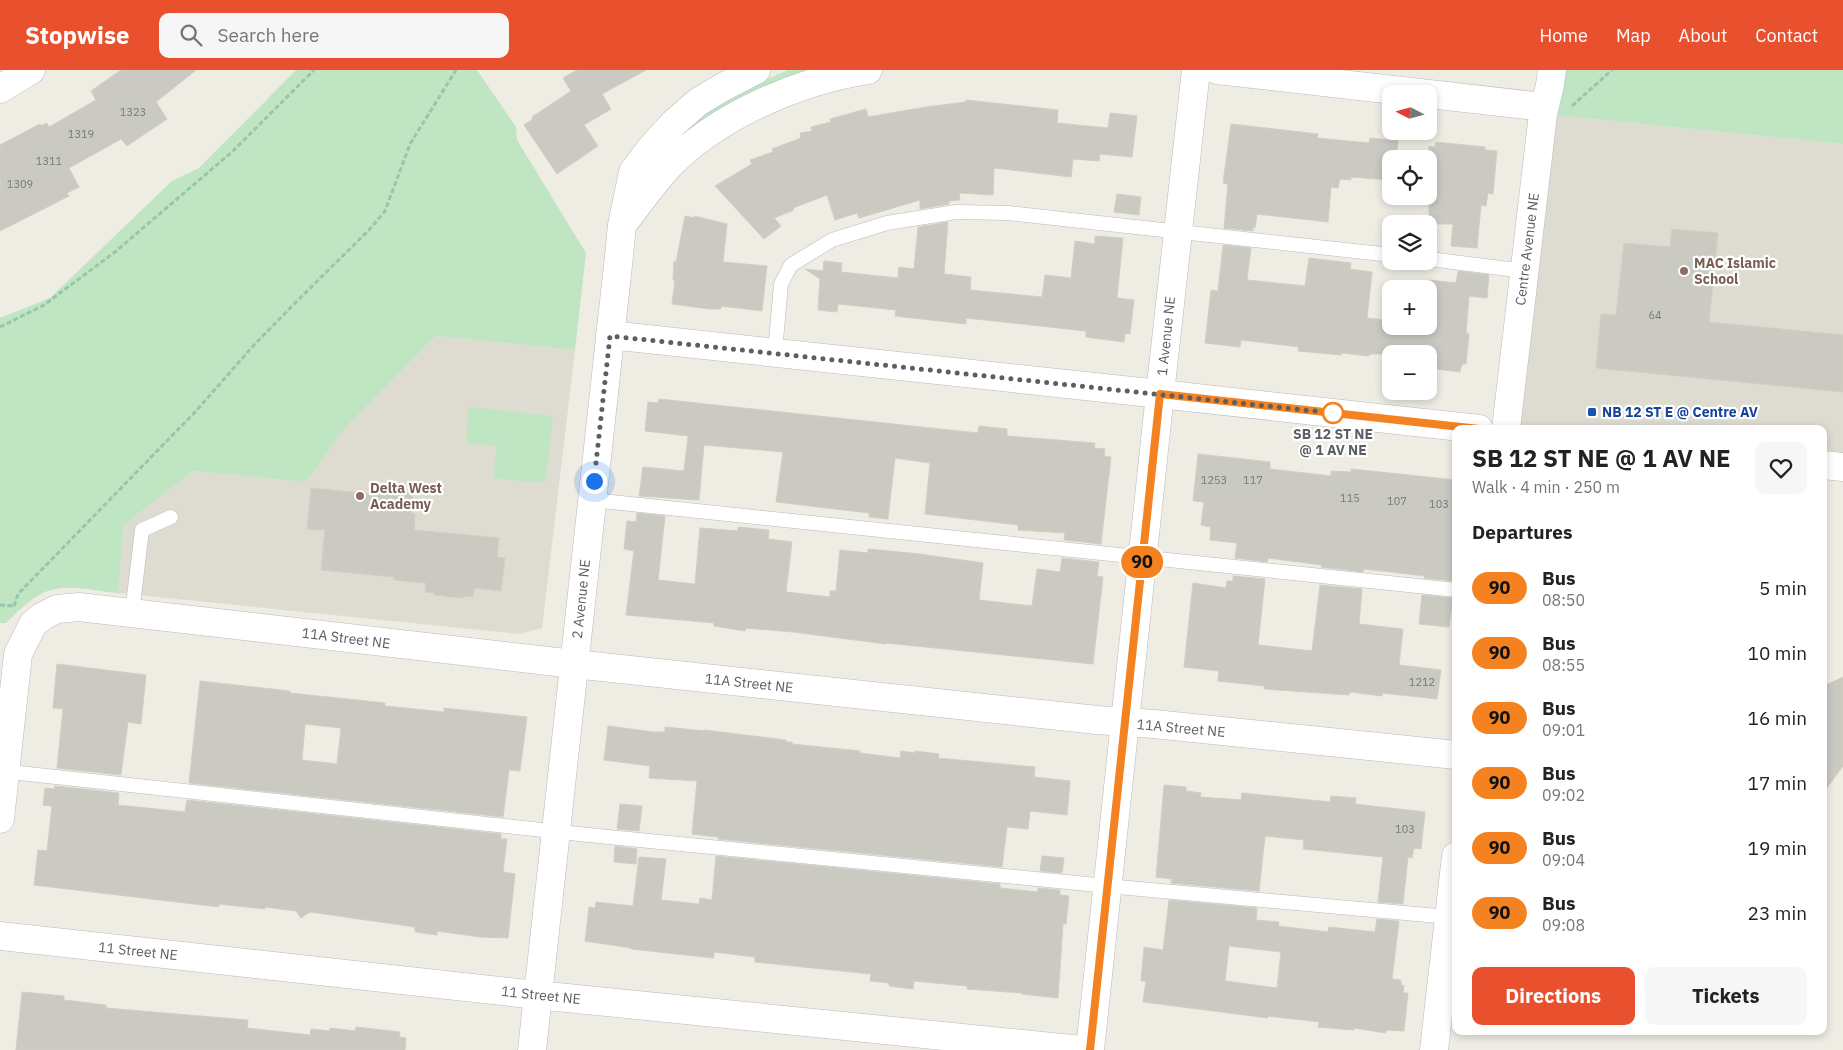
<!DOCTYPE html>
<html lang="en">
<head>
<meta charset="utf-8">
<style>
	:root { --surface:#fff; --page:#f6f6f6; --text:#222; --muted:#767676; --accent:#e9512e }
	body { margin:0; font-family:"IBM Plex Sans",sans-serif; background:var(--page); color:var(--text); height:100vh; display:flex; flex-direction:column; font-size:19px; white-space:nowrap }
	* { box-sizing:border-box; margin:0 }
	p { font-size:16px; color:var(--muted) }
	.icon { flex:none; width:28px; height:28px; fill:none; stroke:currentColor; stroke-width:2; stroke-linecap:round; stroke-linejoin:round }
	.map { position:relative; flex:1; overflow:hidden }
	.drawer { position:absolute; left:1452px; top:355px; width:375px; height:610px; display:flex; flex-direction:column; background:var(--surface); border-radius:10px; box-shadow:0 2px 8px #0003 }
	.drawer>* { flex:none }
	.badge { padding:0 10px; border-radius:16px; font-size:18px; line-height:32px }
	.needle { width:32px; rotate:276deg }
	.fabs { position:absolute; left:1382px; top:15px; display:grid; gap:10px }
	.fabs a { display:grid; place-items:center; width:55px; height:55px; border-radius:10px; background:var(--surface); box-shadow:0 2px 8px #0003; font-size:25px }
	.you { position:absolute; width:25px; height:25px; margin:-12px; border:4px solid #fff; border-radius:50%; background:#1a73e8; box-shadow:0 0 0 8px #1a73e833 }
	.map>.badge { position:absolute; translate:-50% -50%; box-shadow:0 0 0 2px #fff }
	h2 { padding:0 20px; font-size:19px; line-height:45px }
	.round { display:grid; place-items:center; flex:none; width:52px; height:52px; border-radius:10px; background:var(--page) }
	.summary { display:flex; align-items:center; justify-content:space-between; height:85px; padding:0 20px }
	h1 { font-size:24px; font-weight:700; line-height:38px }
	.cta { display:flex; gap:10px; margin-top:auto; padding:10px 20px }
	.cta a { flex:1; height:58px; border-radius:10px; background:var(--accent); color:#fff; font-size:20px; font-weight:700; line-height:58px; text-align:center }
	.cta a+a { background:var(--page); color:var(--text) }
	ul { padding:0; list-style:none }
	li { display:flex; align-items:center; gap:15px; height:65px; padding:0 20px }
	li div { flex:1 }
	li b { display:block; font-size:19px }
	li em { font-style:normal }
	li .badge { min-width:55px; font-weight:700; text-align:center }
	header { display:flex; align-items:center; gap:30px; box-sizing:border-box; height:70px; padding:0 25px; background:var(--accent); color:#fff }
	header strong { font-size:24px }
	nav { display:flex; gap:28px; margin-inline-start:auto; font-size:18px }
	.search { width:350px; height:45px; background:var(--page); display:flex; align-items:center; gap:12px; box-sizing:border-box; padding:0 18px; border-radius:10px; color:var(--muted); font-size:19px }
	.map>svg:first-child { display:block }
	.education { fill:#dedcd1 }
	.green { fill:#bfe5c3 }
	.building { fill:#cac9c2; stroke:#d2cfc1; fill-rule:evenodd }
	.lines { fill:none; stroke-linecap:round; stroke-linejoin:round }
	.service-casing { stroke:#b8babf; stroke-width:15 }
	.minor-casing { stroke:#b8babf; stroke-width:29 }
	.tertiary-casing { stroke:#b8babf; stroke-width:29 }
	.path { stroke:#98c6aa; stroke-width:3; stroke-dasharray:5 2.5; stroke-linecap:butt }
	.service { stroke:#fff; stroke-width:14 }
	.minor { stroke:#fff; stroke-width:28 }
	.tertiary { stroke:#fff; stroke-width:28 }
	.line-casing { stroke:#fff; stroke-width:11 }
	.line { stroke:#f58220; stroke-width:8 }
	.walk { stroke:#5b5e63; stroke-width:5; stroke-dasharray:0 9 }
	.education-dot { fill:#8d6e63; stroke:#fff; stroke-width:2 }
	.transit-dot { fill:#1a4fb4; stroke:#fff; stroke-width:2 }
	.stop-dot { fill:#fff; stroke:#f58220; stroke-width:2.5 }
	.labels { text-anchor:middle; stroke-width:4.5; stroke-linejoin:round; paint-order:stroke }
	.number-label { font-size:11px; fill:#77797b }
	.street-label { font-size:14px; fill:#5b5e63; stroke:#fff }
	.education-label { font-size:14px; font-weight:bold; fill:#785e54; stroke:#fff; text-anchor:start }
	.transit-label { font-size:14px; font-weight:bold; fill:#164399; stroke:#fff; text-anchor:start }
	.stop-label { font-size:14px; font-weight:bold; fill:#5b5e63; stroke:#fff }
</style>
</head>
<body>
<header>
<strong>Stopwise</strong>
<div class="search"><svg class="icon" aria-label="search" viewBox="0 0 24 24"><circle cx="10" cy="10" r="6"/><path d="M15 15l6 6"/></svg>Search here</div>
<nav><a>Home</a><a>Map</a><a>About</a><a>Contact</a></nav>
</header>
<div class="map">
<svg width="1843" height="980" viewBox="0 0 1843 980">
	<rect width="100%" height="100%" fill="#eeece3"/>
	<path class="education" d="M 1543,44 L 1843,74 L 1843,397 L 1824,395 L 1824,359 L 1506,359 Z
		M 436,266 L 575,280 L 542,558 L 519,564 L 118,523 L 124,455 L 193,401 L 306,412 L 346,357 Z"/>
	<path class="green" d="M 296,0 L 477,0 L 516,57 L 517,70 L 586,183 L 575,280 L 436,266 L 346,357 L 306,412 L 193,401 L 124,455 L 118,523 C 95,521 64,512 43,523 C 29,530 17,542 6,553 L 0,553 L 0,248 L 50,228 L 172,111 L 199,98 Z
		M 788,0 L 823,0 L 683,68 L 659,78 L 730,25 Z
		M 1552,0 L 1843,0 L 1843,74 L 1543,44 Z
		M 469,337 L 553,346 L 545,413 L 493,408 L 497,376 L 466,373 Z"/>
	<path class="building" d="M 121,0 L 196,0 L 156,32 L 167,49 L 127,76 L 121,69 L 69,98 L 79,117 L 67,123 L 69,126 L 0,161 L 0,75 L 40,54 L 41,56 L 47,53 L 49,57 L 96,30 L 91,21 Z
		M 577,0 L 646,0 L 602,24 L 611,39 L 584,55 L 598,76 L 557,104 L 524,55 L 533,49 L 532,47 L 571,21 L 563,8 Z
		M 966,30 L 1058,40 L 1057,53 L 1108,58 L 1110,43 L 1137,46 L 1132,87 L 1100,84 L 1099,91 L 1073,89 L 1071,107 L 994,98 L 993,125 L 959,123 L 960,130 L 949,131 L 949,134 L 920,139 L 920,130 L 859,148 L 857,143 L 835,150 L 827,125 L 793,138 L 794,140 L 774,148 L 781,156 L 764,169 L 715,116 L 752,94 L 750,90 L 773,82 L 772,79 L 801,68 L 800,63 L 812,61 L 811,57 L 831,52 L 830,49 L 866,39 L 868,47 L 926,37 L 966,32 Z
		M 1231,54 L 1318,64 L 1317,68 L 1369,73 L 1370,68 L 1398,71 L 1396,89 L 1391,89 L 1391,110 L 1351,107 L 1351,110 L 1340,109 L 1338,118 L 1331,117 L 1328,152 L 1257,144 L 1255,158 L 1253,157 L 1253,161 L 1224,158 L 1228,114 L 1223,113 Z
		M 1436,72 L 1485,77 L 1485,80 L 1497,81 L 1493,124 L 1488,123 L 1486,136 L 1481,135 L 1477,178 L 1451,176 L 1453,154 L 1429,154 L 1429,76 L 1435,77 Z
		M 1117,124 L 1141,127 L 1139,145 L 1114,142 Z
		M 685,146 L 694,148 L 694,146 L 727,154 L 723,192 L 767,196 L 762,241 L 721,236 L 721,239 L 709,239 L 672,234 L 675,210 L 673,210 L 674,191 L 676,192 Z
		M 948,152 L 944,204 L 971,207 L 970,220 L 1042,227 L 1045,205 L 1071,208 L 1075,171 L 1095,174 L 1095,166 L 1123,168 L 1117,228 L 1134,230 L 1130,264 L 1125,263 L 1124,272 L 1086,267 L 1086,261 L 966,248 L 966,254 L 895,246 L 896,240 L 838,234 L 837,242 L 818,240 L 820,209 L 805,199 L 823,201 L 824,191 L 842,193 L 841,202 L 898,208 L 899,197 L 914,199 L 918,157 Z
		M 1672,159 L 1718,163 L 1709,252 L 1843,265 L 1843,322 L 1596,298 L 1601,244 L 1616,245 L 1624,173 L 1670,177 Z
		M 1223,175 L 1251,178 L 1247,210 L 1305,216 L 1309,188 L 1351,193 L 1350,199 L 1372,202 L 1367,248 L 1385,250 L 1384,258 L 1429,263 L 1429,210 L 1456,213 L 1458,201 L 1489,205 L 1487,228 L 1469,226 L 1466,263 L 1469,264 L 1466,294 L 1462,294 L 1460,302 L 1429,298 L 1429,284 L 1369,284 L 1369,286 L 1341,283 L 1341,285 L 1298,281 L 1299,277 L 1241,270 L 1240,277 L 1205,273 L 1211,220 L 1218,221 Z
		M 659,329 L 978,363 L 979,356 L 1007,359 L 1007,366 L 1095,373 L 1094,378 L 1105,379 L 1104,386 L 1111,387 L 1101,474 L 1064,470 L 1065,463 L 1018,460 L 1018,455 L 925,444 L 930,393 L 895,388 L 888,449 L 869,447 L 869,443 L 776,432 L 783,382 L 704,375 L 699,430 L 639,426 L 643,397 L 684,401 L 688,366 L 645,361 L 648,332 L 658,333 Z
		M 1198,384 L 1270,392 L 1270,399 L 1331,406 L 1331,401 L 1351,402 L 1351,399 L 1456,410 L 1455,511 L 1424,508 L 1425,506 L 1364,499 L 1363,502 L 1321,497 L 1322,495 L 1268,488 L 1267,492 L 1235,488 L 1237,473 L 1210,470 L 1211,457 L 1201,455 L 1204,432 L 1193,431 Z
		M 311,418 L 381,425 L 381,420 L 413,423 L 411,443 L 415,444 L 414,460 L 499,468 L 497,487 L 505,488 L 501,521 L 474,518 L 473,527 L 465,526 L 464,528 L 434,525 L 434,523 L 425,522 L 426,513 L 394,510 L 394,507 L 321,500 L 325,460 L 307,459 Z
		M 637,443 L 665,446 L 658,510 L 695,514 L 700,458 L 738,461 L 738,457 L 769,460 L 768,469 L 792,472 L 786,522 L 830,527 L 830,521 L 836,521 L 840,480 L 868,483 L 868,479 L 920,484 L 983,493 L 979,530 L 1032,536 L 1037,499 L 1060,502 L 1062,488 L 1099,492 L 1097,506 L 1103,507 L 1093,594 L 886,573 L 886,574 L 793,562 L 746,558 L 745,561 L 714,556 L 714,553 L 626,545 L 634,481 L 624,479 L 627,451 L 636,452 Z
		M 1233,506 L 1265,509 L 1258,575 L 1312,581 L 1320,515 L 1362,519 L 1359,554 L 1403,559 L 1399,595 L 1441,600 L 1437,629 L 1382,623 L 1382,626 L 1350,622 L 1349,625 L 1264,619 L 1264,616 L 1218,611 L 1219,601 L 1184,597 L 1193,513 L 1226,518 L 1227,511 L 1233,511 Z
		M 1422,525 L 1453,528 L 1449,557 L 1419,554 Z
		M 57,594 L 146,605 L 141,654 L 128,652 L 121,705 L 57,698 L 63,639 L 53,638 Z
		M 1843,607 L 1843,696 L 1824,722 L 1824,616 Z
		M 200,611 L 290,621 L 290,623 L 385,633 L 385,636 L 444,642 L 444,638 L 527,647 L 520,701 L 509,700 L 503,747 L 189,713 ZM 305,654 L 341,658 L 337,694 L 302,690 Z
		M 608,656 L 654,662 L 665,662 L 665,657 L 704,661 L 704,660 L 786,670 L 786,672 L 792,672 L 792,674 L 860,681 L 860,683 L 900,688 L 901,681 L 915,683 L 915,681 L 939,684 L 938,688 L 1035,697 L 1034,707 L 1070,711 L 1067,745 L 1030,741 L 1028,759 L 1007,757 L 1002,797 L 718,769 L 718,767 L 692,764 L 697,711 L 649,708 L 650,696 L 604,690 Z
		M 1164,715 L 1186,717 L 1186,721 L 1201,723 L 1200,727 L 1241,730 L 1242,723 L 1330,732 L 1331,726 L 1356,728 L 1355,734 L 1425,742 L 1421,779 L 1414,778 L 1412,788 L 1408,787 L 1403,834 L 1378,832 L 1383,787 L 1303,779 L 1304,770 L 1265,766 L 1259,821 L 1171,813 L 1172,809 L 1156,807 Z
		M 55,716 L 119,723 L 118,735 L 185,742 L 187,730 L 501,764 L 501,769 L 507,769 L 503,802 L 515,804 L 508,868 L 480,867 L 437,861 L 437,865 L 415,862 L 415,857 L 310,842 L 301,848 L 296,841 L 265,837 L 265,839 L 219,834 L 219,837 L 34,815 L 38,780 L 47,781 L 52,736 L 43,735 L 45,718 L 54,719 Z
		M 620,734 L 642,736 L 639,761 L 617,759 Z
		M 615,776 L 637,779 L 636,794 L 614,792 Z
		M 716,786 L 1000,814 L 1000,818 L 1038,822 L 1038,818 L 1060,820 L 1060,825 L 1069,826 L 1066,854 L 1063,854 L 1058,928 L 1022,924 L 1022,923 L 967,919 L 967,916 L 914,911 L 913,919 L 889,916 L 889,913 L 870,911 L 871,904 L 755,892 L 755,887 L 714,882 L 714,888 L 631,879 L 631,878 L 585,871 L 589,837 L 595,838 L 596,832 L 633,836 L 639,787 L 666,789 L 661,830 L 699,834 L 700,828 L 712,830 Z
		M 1042,786 L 1064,788 L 1062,803 L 1040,801 Z
		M 1169,830 L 1257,838 L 1256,850 L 1279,852 L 1278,856 L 1328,862 L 1329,857 L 1375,862 L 1377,849 L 1399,851 L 1392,909 L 1401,910 L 1401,915 L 1404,916 L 1403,923 L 1408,923 L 1404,961 L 1386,960 L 1386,963 L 1354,958 L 1354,960 L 1318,957 L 1319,952 L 1268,946 L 1268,948 L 1143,932 L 1146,911 L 1141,911 L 1144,877 L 1163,880 ZM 1229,876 L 1281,882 L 1277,918 L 1225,911 Z
		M 22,922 L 64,926 L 64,930 L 106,935 L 106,938 L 248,950 L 247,958 L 310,965 L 311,959 L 330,961 L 330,958 L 355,961 L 356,957 L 400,962 L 399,967 L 406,968 L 405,980 L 16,980 Z"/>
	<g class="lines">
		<defs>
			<path id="service" d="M 1429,189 L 1525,201
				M 775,282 L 781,214 L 791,195 L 832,170 L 887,153 L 956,142 L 1008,143 L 1391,185
				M 592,430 L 1456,520
				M 132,543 L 142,460 L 171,447
				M 1,701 L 588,765 L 1107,816 L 1449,847"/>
			<path id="minor" d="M 1217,0 L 1429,24
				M 0,19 L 31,0
				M 1429,24 L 1544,37
				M 626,150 C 640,132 653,113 669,96 C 718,45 799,11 868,0
				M 610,265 L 1160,324 L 1196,0
				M 1506,359 L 1543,44 L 1550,15 L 1552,0
				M 0,749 L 18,584 L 33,554 L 43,546 L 57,539 L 79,537 L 574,594 L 1097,650 L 1154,654 L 1456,685
				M 0,866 L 537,925 L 1082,980
				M 532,980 L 619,186 L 622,155 L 633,102 L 652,77 L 674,53 L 698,32 L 723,17 L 756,0
				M 1434,980 L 1456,786"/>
			<path id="tertiary" d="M 1824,395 L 1843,397
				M 1090,980 L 1160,324 L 1479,359"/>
		</defs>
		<use href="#service" class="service-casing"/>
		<use href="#minor" class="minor-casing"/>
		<use href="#tertiary" class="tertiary-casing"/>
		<path class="path" d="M 1572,36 L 1612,0
			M 0,257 L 44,235 L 115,182 L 233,81 L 314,0
			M 0,535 L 14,536
			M 14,536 L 18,524 L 196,341 L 254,275 L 298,230 L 369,160 L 385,141 L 410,74 L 456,0"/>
		<use href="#service" class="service"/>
		<use href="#minor" class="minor"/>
		<use href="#tertiary" class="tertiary"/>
	</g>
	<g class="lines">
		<defs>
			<path id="line" d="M 1090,980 L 1160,324 L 1479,359"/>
		</defs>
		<use href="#line" class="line-casing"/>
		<use href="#line" class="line"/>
		<path class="walk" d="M 594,411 L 610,266 L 1333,343"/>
	</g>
	<g class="education-dot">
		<circle cx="1684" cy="201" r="5"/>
		<circle cx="360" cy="426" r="5"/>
	</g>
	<rect class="transit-dot" x="1587" y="337" width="10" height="10" rx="2.5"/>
	<circle class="stop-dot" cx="1333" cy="343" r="10"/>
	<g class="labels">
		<g class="number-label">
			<text x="133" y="46">1323</text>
			<text x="81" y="68">1319</text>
			<text x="49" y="95">1311</text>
			<text x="20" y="118">1309</text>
			<text x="1655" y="249">64</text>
			<text x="1214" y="414">1253</text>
			<text x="1253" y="414">117</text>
			<text x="1350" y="432">115</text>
			<text x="1397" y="435">107</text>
			<text x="1439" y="438">103</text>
			<text x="1422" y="616">1212</text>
			<text x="1405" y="763">103</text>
		</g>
		<g class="street-label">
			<text transform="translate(1527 179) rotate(-83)" y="5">Centre Avenue NE</text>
			<text transform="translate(1166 266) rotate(-84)" y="5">1 Avenue NE</text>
			<text transform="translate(581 529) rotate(-84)" y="5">2 Avenue NE</text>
			<text transform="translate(346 568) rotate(7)" y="5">11A Street NE</text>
			<text transform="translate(749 613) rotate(6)" y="5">11A Street NE</text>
			<text transform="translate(1181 658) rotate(5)" y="5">11A Street NE</text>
			<text transform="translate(138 881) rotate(6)" y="5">11 Street NE</text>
			<text transform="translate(541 925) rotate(6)" y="5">11 Street NE</text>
		</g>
		<g class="education-label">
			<text x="1694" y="198">MAC Islamic<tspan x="1694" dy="16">School</tspan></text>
			<text x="370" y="423">Delta West<tspan x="370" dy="16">Academy</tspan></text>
		</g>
		<g class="transit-label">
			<text x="1602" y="347">NB 12 ST E @ Centre AV</text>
		</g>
		<g class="stop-label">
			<text x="1333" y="369">SB 12 ST NE<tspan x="1333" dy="16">@ 1 AV NE</tspan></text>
		</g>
	</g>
</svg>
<div class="fabs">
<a><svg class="needle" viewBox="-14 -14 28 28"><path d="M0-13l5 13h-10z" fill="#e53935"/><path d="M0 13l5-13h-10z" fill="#767676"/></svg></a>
<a><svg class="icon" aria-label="locate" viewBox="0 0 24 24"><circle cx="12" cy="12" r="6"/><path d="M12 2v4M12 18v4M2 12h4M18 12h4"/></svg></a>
<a><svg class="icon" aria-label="layers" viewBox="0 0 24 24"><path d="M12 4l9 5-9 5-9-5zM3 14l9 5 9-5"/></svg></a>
<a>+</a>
<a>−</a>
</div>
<div class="you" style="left:594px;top:411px"></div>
<b class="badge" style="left:1142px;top:492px;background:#f58220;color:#111">90</b>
<section class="drawer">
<div class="summary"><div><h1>SB 12 ST NE @ 1 AV NE</h1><p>Walk · 4 min · 250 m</p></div><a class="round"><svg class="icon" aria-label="heart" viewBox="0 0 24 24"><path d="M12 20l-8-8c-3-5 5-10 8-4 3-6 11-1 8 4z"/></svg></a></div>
<h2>Departures</h2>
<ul>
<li><span class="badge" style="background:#f58220;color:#111">90</span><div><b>Bus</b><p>08:50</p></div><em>5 min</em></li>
<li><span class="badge" style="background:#f58220;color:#111">90</span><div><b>Bus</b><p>08:55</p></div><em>10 min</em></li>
<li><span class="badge" style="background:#f58220;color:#111">90</span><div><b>Bus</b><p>09:01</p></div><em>16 min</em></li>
<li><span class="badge" style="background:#f58220;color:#111">90</span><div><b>Bus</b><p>09:02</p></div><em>17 min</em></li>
<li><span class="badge" style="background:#f58220;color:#111">90</span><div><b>Bus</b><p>09:04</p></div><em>19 min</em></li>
<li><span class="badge" style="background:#f58220;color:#111">90</span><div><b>Bus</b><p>09:08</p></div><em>23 min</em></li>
</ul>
<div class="cta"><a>Directions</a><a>Tickets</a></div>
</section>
</div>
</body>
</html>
